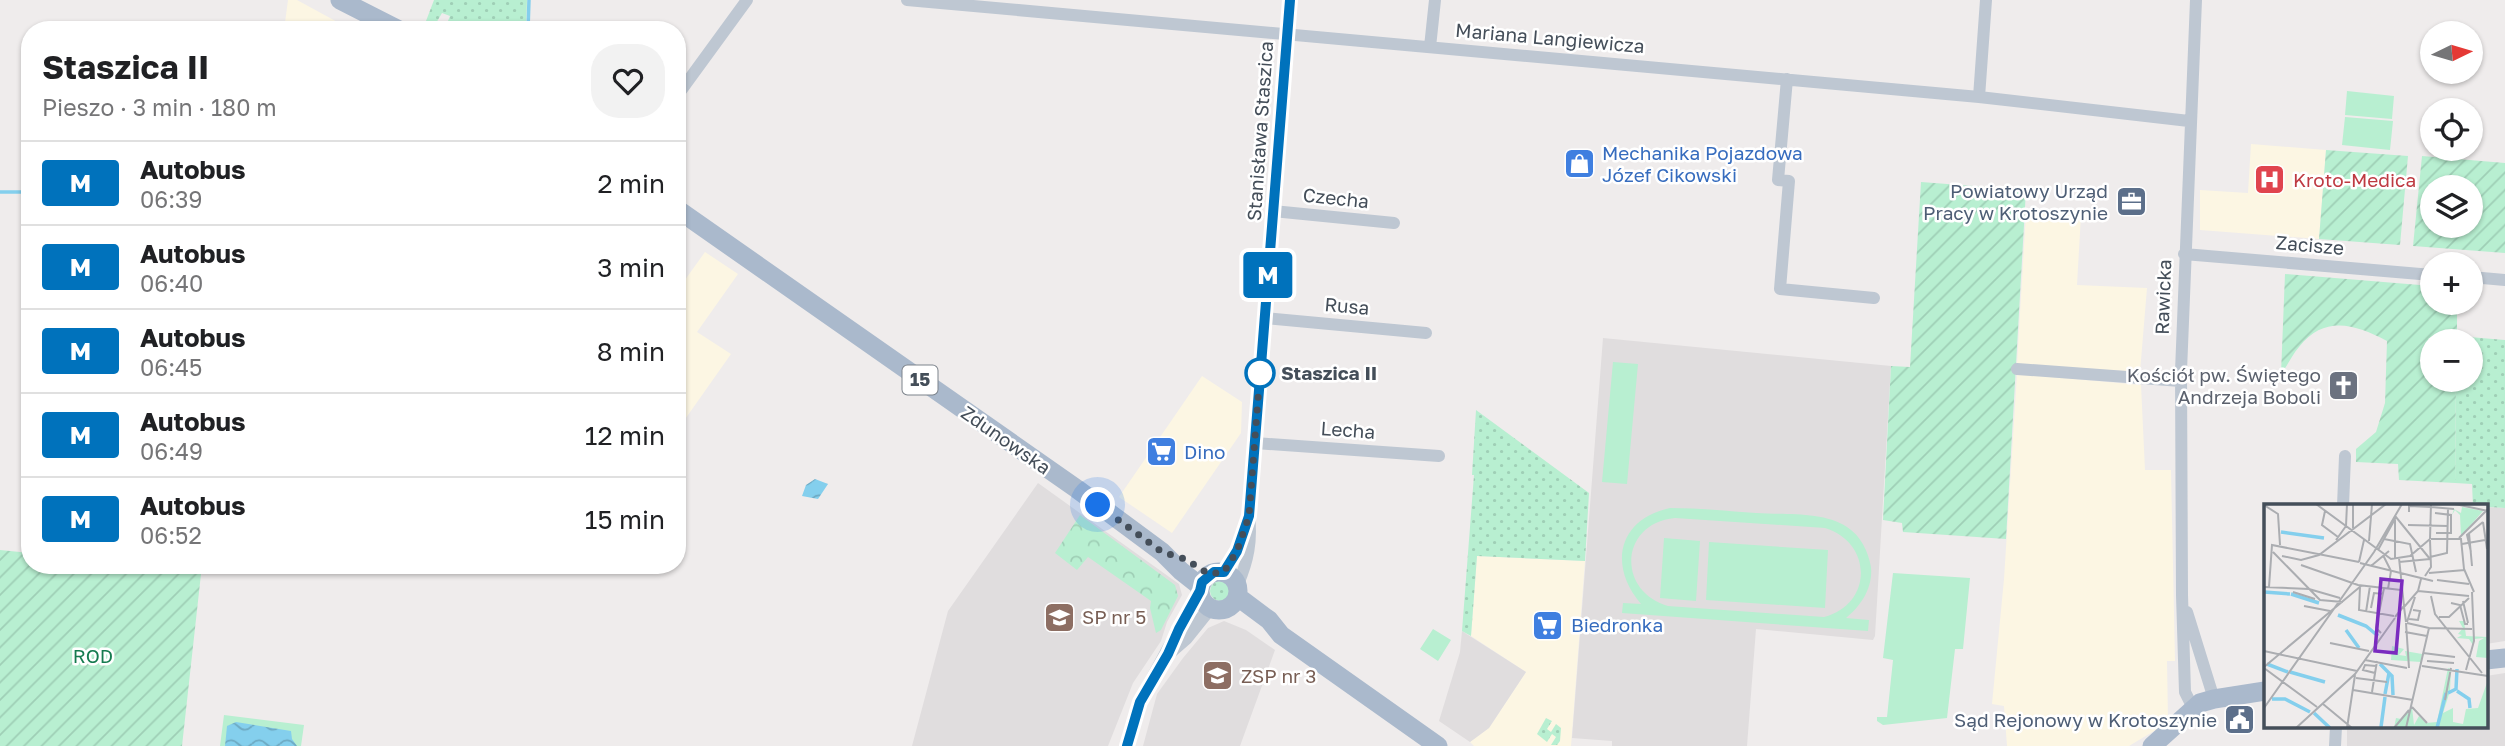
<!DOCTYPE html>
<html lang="pl">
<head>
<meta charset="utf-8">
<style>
	:root { --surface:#fff; --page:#f2f2f2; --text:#202124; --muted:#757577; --line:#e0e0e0 }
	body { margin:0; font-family:"Golos Text",sans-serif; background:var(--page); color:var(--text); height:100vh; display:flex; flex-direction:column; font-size:26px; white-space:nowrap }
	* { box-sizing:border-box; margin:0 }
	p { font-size:23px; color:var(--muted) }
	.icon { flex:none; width:38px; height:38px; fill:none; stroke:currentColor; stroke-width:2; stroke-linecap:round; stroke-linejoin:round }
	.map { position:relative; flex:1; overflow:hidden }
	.panel { position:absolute; left:21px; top:21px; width:665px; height:553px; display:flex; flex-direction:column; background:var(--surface); border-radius:28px; box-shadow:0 2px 5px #0004 }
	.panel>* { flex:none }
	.badge { padding:0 14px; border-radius:5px; font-size:24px; line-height:46px }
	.needle { width:46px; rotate:85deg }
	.buttons { position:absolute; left:2420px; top:21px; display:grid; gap:14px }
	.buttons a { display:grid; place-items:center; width:63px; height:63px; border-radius:50%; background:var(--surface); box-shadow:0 2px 5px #0004; font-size:35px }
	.you { position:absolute; width:35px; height:35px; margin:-18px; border:5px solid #fff; border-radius:50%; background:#1a73e8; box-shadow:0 0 0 10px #1a73e833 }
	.map>.badge { position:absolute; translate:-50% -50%; box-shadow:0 0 0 4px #fff }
	.round { display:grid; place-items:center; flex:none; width:74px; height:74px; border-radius:28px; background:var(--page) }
	.head { display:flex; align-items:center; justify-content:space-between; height:119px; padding:0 21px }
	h1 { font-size:33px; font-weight:700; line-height:52px }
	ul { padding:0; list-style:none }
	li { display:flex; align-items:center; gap:21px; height:84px; padding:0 21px; border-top:2px solid var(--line) }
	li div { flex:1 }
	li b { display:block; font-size:26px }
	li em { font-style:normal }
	li .badge { min-width:77px; font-weight:700; text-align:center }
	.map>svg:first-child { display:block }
	.commercial { fill:#fcf6e3 }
	.education { fill:#e0ddde }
	.grass { fill:url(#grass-dots) }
	.forest { fill:url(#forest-crowns) }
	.park { fill:#b8efd1; fill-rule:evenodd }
	.garden { fill:url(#garden-furrows); fill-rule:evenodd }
	.water { fill:url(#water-waves) }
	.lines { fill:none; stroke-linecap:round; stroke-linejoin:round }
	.stream { stroke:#84cfed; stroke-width:3.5 }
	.minor { stroke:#bec7d2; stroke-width:12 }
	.tertiary { stroke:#bec7d2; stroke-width:14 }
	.primary { stroke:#aab9cc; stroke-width:19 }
	.line-casing { stroke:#fff; stroke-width:16 }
	.line { stroke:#0072bc; stroke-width:10 }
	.walk { stroke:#444e59; stroke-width:7; stroke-dasharray:0 12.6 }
	.stop-dot { fill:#fff; stroke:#0072bc; stroke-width:3.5 }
	.labels { text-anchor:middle; stroke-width:5; stroke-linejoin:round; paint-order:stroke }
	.shield { fill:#fff; stroke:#7c838b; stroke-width:2 }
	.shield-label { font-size:18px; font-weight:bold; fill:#444e59 }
	.street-label { font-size:19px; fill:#444e59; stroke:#fff }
	.shop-label { font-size:19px; fill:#366cbe; stroke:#fff; text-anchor:start }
	.health-label { font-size:19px; fill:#be3a42; stroke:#fff; text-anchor:start }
	.service-label { font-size:19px; fill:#4e5e75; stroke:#fff; text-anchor:end }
	.stop-label { font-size:19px; font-weight:bold; fill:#444e59; stroke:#fff; text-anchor:start }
	.worship-label { font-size:19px; fill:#5b616d; stroke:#fff; text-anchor:end }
	.education-label { font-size:19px; fill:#785e54; stroke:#fff; text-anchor:start }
	.park-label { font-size:19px; fill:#157b4f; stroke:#fff }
	.inset-river { fill:none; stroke:#84cfed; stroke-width:3.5 }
	.inset-road { fill:none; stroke:#abadb1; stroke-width:2 }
	.view { fill:#7b2cbf; fill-opacity:0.15; stroke:#7b2cbf; stroke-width:3.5 }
	.inset-edge { fill:none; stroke:#444e59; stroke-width:3.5 }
</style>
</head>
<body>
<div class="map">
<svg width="2505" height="746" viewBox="0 0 2505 746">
	<defs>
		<pattern id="grass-dots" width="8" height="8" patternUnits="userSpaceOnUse" patternTransform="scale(1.75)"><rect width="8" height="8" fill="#b8efd1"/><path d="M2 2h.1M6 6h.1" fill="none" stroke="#9fcfb6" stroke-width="1.8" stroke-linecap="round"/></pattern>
		<pattern id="forest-crowns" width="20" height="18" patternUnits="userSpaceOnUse" patternTransform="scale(1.75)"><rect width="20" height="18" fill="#b8efd1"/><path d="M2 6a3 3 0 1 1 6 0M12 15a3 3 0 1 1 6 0" fill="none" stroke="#9fcfb6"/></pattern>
		<pattern id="garden-furrows" width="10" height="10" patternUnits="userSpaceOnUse" patternTransform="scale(1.75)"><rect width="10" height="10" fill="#b8efd1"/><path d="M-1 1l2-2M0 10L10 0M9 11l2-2" fill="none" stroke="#9fcfb6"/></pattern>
		<pattern id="water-waves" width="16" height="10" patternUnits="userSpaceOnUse" patternTransform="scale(1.75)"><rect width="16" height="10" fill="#84cfed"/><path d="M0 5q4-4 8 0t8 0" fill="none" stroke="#6eaac3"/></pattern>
	</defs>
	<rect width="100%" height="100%" fill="#efecec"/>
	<path class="commercial" d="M 288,0 L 297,0 L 352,30 L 284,30 Z
		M 2251,144 L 2326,150 L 2319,239 L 2200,230 L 2200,190 L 2248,193 Z
		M 2026,212 L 2081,215 L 2077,285 L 2147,288 L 2140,372 L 2017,364 Z
		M 705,252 L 738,274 L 697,332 L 731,354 L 681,425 L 677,422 L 677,291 Z
		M 2017,374 L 2141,385 L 2145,470 L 2171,470 L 2175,661 L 2167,661 L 2168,720 L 2159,728 L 2129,746 L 2007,746 L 2004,706 L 1992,704 L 2004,579 Z
		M 1202,376 L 1242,402 L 1241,433 L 1172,533 L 1119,497 Z
		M 1477,556 L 1585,561 L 1571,746 L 1474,746 L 1470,742 L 1489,728 L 1526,672 L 1471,636 Z"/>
	<path class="education" d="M 1603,338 L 1891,366 L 1875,636 L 1873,640 L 1756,629 L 1747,746 L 1612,746 L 1612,741 L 1572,738 Z
		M 1038,483 L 1179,584 L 1182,595 L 1167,622 L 1161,641 L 1133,683 L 1108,746 L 912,746 L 948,611 Z
		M 2486,507 L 2505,508 L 2505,641 L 2486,644 Z
		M 1224,621 L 1246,630 L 1275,650 L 1240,746 L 1143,746 L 1157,694 L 1183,658 L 1208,628 Z
		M 1462,631 L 1526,672 L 1489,728 L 1470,742 L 1439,721 L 1460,652 Z
		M 2505,673 L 2505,746 L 2347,746 L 2347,727 L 2486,727 L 2486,676 Z"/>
	<path class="grass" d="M 434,0 L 527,0 L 526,30 L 452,30 L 446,26 L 450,16 L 442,13 L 435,25 L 426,21 Z
		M 2457,336 L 2505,340 L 2505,508 L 2473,506 L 2472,484 L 2455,483 L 2456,380 L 2471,380 L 2471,341 L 2457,341 Z
		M 1476,410 L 1589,493 L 1585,561 L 1477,556 L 1471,636 L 1462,631 L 1474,475 L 1472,475 Z
		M1210 591a10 10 0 1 1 20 0a10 10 0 1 1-20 0Z
		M 1546,718 L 1552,721 L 1547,729 L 1551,732 L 1556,724 L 1561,728 L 1560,741 L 1557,745 L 1551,745 L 1556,737 L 1552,734 L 1547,742 L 1537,734 Z"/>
	<path class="forest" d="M 1080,515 L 1175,585 L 1178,596 L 1161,630 L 1156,633 L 1150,608 L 1151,601 L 1088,557 L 1077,570 L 1055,553 Z"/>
	<path class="park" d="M 2347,91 L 2394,96 L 2392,119 L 2345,115 Z
		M 2345,117 L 2393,121 L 2390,150 L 2342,145 Z
		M 1613,362 L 1638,364 L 1627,484 L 1602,482 Z
		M 1670,508 C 1698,508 1728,511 1756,513 C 1784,515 1823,511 1847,527 C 1861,536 1868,551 1871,567 C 1873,588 1861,606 1846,618 L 1869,620 L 1868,631 L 1622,613 L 1623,603 L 1641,604 C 1608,566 1618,519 1670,508 ZM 1675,518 L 1825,528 C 1873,543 1873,604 1824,617 L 1668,606 C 1616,591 1620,523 1675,518 Z
		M 1664,538 L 1700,541 L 1696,601 L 1660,598 Z
		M 1709,542 L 1828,550 L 1825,608 L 1706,600 Z
		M 1893,573 L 1970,578 L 1963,649 L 1955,649 L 1947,718 L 1883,725 L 1877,721 L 1877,717 L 1887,717 L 1893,660 L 1883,658 Z
		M 1433,629 L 1451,640 L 1438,661 L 1420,649 Z
		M 224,715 L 304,725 L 301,746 L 220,746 Z"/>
	<path class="garden" d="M 2326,150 L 2408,156 L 2400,245 L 2319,239 Z
		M 2422,156 L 2505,163 L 2505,253 L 2413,246 ZM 2432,187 L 2471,187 L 2471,226 L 2432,226 Z
		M 1921,182 L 2026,190 L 2006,539 L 1903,532 L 1902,523 L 1883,520 L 1891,366 L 1910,367 Z
		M 2285,274 L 2432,286 L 2432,303 L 2457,303 L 2457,341 L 2432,341 L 2432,380 L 2456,380 L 2455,483 L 2399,480 L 2398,464 L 2356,462 L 2356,449 L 2376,432 L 2385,403 L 2387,341 C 2356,325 2325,314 2299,347 C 2292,355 2288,365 2281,374 Z
		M 0,550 L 30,553 L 30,565 L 129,565 L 201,574 L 182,746 L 0,746 Z"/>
	<path class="water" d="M 815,479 L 828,484 L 818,499 L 802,496 L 806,485 Z
		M 236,722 L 291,731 L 292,739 L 297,746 L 225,746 L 227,726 Z"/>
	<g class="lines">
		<path class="stream" d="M 528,30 L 529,0
			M 0,192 L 30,192"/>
		<path class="minor" d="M 907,0 L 1979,97 L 2189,121
			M 1430,47 L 1435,0
			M 1787,79 L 1778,180 L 1789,181 L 1780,289 L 1874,298
			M 677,96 L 747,0
			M 1979,97 L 1986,0
			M 1273,211 L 1394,223
			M 2184,254 L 2432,275
			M 2471,277 L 2505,280
			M 1264,318 L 1426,333
			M 2017,369 L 2181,381
			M 1255,443 L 1439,456
			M 2343,506 L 2345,456
			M 1224,572 L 1237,551 L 1247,519
			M 1238,584 C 1248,561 1252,541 1249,516 L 1290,0
			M 2187,612 L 2214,699
			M 2193,708 L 2185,692 L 2182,595 L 2181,371 L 2196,0
			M 2335,746 L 2336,727"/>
		<path class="tertiary" d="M 1171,651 L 1186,638 L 1210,608
			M 1127,746 L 1140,702 L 1200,591"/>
		<path class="primary" d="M 340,0 L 399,30
			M 677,209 L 1077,489 L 1162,552 L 1181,571 L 1200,586
			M1200 591a19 19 0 1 1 38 0a19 19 0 1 1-38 0Z
			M 1238,597 L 1269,620 L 1281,635 L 1438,746
			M 2486,660 L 2505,658
			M 2152,746 L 2200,703 L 2214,699 L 2265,691"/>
	</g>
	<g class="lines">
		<defs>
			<path id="line" d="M 1127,746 L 1140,702 L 1168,654 L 1179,629 L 1200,591 L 1202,582 L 1214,572 L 1224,572 L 1237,551 L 1249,516 L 1290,0"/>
		</defs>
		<use href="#line" class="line-casing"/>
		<use href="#line" class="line"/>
		<path class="walk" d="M 1098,505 L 1162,552 L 1185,559 L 1209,574 L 1224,572 L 1237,551 L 1249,516 L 1260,373"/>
	</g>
	<defs>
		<symbol id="shop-square" viewBox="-11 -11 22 22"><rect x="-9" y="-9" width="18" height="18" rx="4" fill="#3f7fe0" stroke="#fff"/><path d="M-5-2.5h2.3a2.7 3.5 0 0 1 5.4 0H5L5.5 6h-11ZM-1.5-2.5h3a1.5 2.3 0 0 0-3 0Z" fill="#fff"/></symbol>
		<symbol id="hospital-square" viewBox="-11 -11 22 22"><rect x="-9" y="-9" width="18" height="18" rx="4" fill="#e0444e" stroke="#fff"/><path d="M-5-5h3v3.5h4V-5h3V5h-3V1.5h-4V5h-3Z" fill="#fff"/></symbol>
		<symbol id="office-square" viewBox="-11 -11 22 22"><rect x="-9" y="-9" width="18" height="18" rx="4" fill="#5c6f8a" stroke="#fff"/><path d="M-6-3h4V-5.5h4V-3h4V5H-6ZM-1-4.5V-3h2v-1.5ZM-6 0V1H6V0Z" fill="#fff"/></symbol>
		<symbol id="church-square" viewBox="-11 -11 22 22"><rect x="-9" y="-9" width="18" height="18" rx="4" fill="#6b7280" stroke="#fff"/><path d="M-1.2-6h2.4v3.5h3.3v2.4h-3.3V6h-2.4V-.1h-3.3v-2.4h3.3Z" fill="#fff"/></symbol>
		<symbol id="supermarket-square" viewBox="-11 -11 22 22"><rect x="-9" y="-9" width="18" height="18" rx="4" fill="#3f7fe0" stroke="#fff"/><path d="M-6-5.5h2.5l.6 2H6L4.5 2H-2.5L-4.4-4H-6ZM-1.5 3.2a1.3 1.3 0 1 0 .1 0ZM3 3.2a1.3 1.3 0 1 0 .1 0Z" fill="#fff"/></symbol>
		<symbol id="school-square" viewBox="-11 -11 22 22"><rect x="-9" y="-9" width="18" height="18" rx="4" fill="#8d6e63" stroke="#fff"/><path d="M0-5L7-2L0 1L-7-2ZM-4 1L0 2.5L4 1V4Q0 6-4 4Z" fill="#fff"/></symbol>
		<symbol id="civic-square" viewBox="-11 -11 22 22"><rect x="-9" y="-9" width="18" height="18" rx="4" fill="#5c6f8a" stroke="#fff"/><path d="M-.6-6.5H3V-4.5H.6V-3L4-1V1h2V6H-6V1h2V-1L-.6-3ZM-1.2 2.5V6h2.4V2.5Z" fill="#fff"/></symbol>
	</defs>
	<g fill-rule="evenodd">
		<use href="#shop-square" x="1562" y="146" width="35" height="35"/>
		<use href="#hospital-square" x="2252" y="162" width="35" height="35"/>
		<use href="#office-square" x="2114" y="184" width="35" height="35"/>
		<use href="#church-square" x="2326" y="368" width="35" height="35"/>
		<use href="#supermarket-square" x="1144" y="434" width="35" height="35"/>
		<use href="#school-square" x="1042" y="600" width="35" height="35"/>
		<use href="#supermarket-square" x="1530" y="608" width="35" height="35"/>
		<use href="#school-square" x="1200" y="658" width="35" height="35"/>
		<use href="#civic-square" x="2222" y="702" width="35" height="35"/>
	</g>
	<circle class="stop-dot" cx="1260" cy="373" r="14"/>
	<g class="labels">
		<rect class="shield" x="902.5" y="365.5" width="35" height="29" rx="5"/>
		<g class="shield-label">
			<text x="920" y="386">15</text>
		</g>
		<g class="street-label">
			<text transform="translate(1550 38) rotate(5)" y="7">Mariana Langiewicza</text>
			<text transform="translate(1260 131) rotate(-86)" y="7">Stanisława Staszica</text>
			<text transform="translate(1336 198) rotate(6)" y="7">Czecha</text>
			<text transform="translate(2310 245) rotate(5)" y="7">Zacisze</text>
			<text transform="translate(2163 297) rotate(-88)" y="7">Rawicka</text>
			<text transform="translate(1347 306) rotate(5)" y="7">Rusa</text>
			<text transform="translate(1348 430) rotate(4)" y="7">Lecha</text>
			<text transform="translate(1006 440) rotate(35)" y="7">Zdunowska</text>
		</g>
		<g class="shop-label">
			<text x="1602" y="160">Mechanika Pojazdowa<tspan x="1602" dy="22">Józef Cikowski</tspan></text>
			<text x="1184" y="459">Dino</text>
			<text x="1571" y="632">Biedronka</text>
		</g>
		<g class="health-label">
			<text x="2293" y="187">Kroto-Medica</text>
		</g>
		<g class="service-label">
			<text x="2108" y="198">Powiatowy Urząd<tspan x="2108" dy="22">Pracy w Krotoszynie</tspan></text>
			<text x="2217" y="727">Sąd Rejonowy w Krotoszynie</text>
		</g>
		<g class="stop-label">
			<text x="1281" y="380">Staszica II</text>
		</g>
		<g class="worship-label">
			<text x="2321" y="382">Kościół pw. Świętego<tspan x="2321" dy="22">Andrzeja Boboli</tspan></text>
		</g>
		<g class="education-label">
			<text x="1082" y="624">SP nr 5</text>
			<text x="1241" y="683">ZSP nr 3</text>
		</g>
		<g class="park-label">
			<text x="93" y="663">ROD</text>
		</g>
	</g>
	<g transform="translate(2264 504)">
		<rect width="224" height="224" fill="#efecec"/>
		<path d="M 195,117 L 200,117 L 202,132 L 224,133 L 224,154 L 212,153 L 215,137 L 220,134 L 210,135 L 209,141 L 205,135 L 193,134 L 198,131 L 194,130 L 199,124 Z" fill="#b8efd1"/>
		<path d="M 184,164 L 187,165 L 186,187 L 179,209 L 189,204 L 189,218 L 199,220 L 202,205 L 214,204 L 224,176 L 224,224 L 130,224 L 132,214 L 137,215 L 148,203 L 150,221 L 155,212 L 162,219 L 173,218 Z" fill="#b8efd1"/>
		<path d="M 224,196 L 224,217 L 219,218 L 217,212 L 214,224 L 207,223 L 209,207 L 217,209 Z" fill="#b8efd1"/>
		<path d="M 198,3 L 219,7 L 197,32 L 196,11 L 191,6 L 188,11 L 190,5 L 197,9 ZM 128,142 L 140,145 L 135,151 L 142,152 L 141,147 L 158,150 L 157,158 L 127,156 Z" fill="#b8efd1"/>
		<path class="inset-river" d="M 17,28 L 60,34M 0,88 L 26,90M 27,90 L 55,99M 74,111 L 102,122 L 114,132M 82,126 L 95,144M 3,160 L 24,168M 116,160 L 128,172 L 129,191M 26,168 L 61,178M 193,187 L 205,195 L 206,204M 184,189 L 192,185 L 193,165M 121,190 L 125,169M 8,195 L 21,195 L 46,208M 50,209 L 66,224M 117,223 L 121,193M 173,224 L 182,189"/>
		<path class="inset-road" d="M 52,0 L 127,55 L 146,52 L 166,35M 89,0 L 89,24M 191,0 L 224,7M 0,1 L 14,10 L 16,41M 167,3 L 190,5M 61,7 L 58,21 L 74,33M 145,8 L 145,2 L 167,3M 171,9 L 187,11 L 187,29 L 172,29M 131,16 L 131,55M 219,18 L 223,45M 144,21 L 184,22M 205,29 L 208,62M 195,34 L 224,5M 120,35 L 146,40 L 152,68M 166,35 L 167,0M 167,35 L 197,35 L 200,65 L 210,88M 72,36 L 82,22 L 83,0M 105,37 L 108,0M 198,40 L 221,36M 114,46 L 132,13 L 166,55M 9,48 L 56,96 L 79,98M 207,48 L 203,31 L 219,18M 119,51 L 127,67 L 124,85M 18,52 L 37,56 L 55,51 L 122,0M 166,53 L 183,49 L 184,4M 95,58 L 100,36M 135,58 L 166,55M 96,59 L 169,77M 37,61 L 94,81 L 137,86M 107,62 L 125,47M 165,69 L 201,66M 161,72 L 167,63 L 166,36M 173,76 L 205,80M 0,83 L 45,85 L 76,94M 5,83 L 8,41 L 95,58M 96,83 L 95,106 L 130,112M 154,87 L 205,92M 29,88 L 51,95M 167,92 L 171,110 L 218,169M 199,97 L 204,119M 187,99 L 196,101 L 201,120 L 204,120M 40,102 L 66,107M 107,104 L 110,89 L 119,90M 102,108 L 106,82M 131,113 L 140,102 L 135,54M 175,113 L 185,113 L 205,94M 145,115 L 154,116 L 156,107 L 149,106M 142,118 L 140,103 L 154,87 L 157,75M 143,118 L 151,93M 142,119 L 145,164M 143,119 L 165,124M 165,124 L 208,125M 141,128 L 163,132M 117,129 L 112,124 L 120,84M 66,139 L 105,147M 0,147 L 93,167M 159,149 L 191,153M 101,156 L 143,164M 163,157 L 190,159M 158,162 L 224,172M 0,163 L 97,82M 0,164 L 53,203M 202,166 L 210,137 L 208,88M 111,169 L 99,166 L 101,161 L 112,162M 92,174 L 123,178M 89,186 L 149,196M 108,188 L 113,157M 181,196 L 187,164M 59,200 L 88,224M 148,203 L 163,219M 0,204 L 110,48 L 138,0M 32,224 L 91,170 L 131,114M 83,224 L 91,171M 130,224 L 145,206M 142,224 L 165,124"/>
		<path class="view" d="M 117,75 L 138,77 L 132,149 L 111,147 Z"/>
		<rect width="224" height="224" class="inset-edge"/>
	</g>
</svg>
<div class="buttons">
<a><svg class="needle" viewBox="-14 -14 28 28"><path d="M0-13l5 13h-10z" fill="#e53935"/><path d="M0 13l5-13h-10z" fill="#757577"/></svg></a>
<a><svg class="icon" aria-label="locate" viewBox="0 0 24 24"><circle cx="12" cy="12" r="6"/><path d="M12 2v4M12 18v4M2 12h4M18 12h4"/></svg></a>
<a><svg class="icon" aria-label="layers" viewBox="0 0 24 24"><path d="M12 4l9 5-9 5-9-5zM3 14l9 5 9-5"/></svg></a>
<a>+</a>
<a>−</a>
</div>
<div class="you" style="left:1098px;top:505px"></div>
<b class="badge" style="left:1268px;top:275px;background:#0072bc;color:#fff">M</b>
<section class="panel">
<div class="head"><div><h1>Staszica II</h1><p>Pieszo · 3 min · 180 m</p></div><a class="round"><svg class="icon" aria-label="heart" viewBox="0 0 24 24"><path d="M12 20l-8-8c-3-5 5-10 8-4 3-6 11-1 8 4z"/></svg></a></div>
<ul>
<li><span class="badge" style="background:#0072bc;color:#fff">M</span><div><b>Autobus</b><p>06:39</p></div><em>2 min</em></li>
<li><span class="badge" style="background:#0072bc;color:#fff">M</span><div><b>Autobus</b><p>06:40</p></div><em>3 min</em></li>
<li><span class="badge" style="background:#0072bc;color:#fff">M</span><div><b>Autobus</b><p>06:45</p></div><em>8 min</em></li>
<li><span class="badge" style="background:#0072bc;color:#fff">M</span><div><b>Autobus</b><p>06:49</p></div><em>12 min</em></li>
<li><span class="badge" style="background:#0072bc;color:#fff">M</span><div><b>Autobus</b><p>06:52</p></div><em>15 min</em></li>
</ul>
</section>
</div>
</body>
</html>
